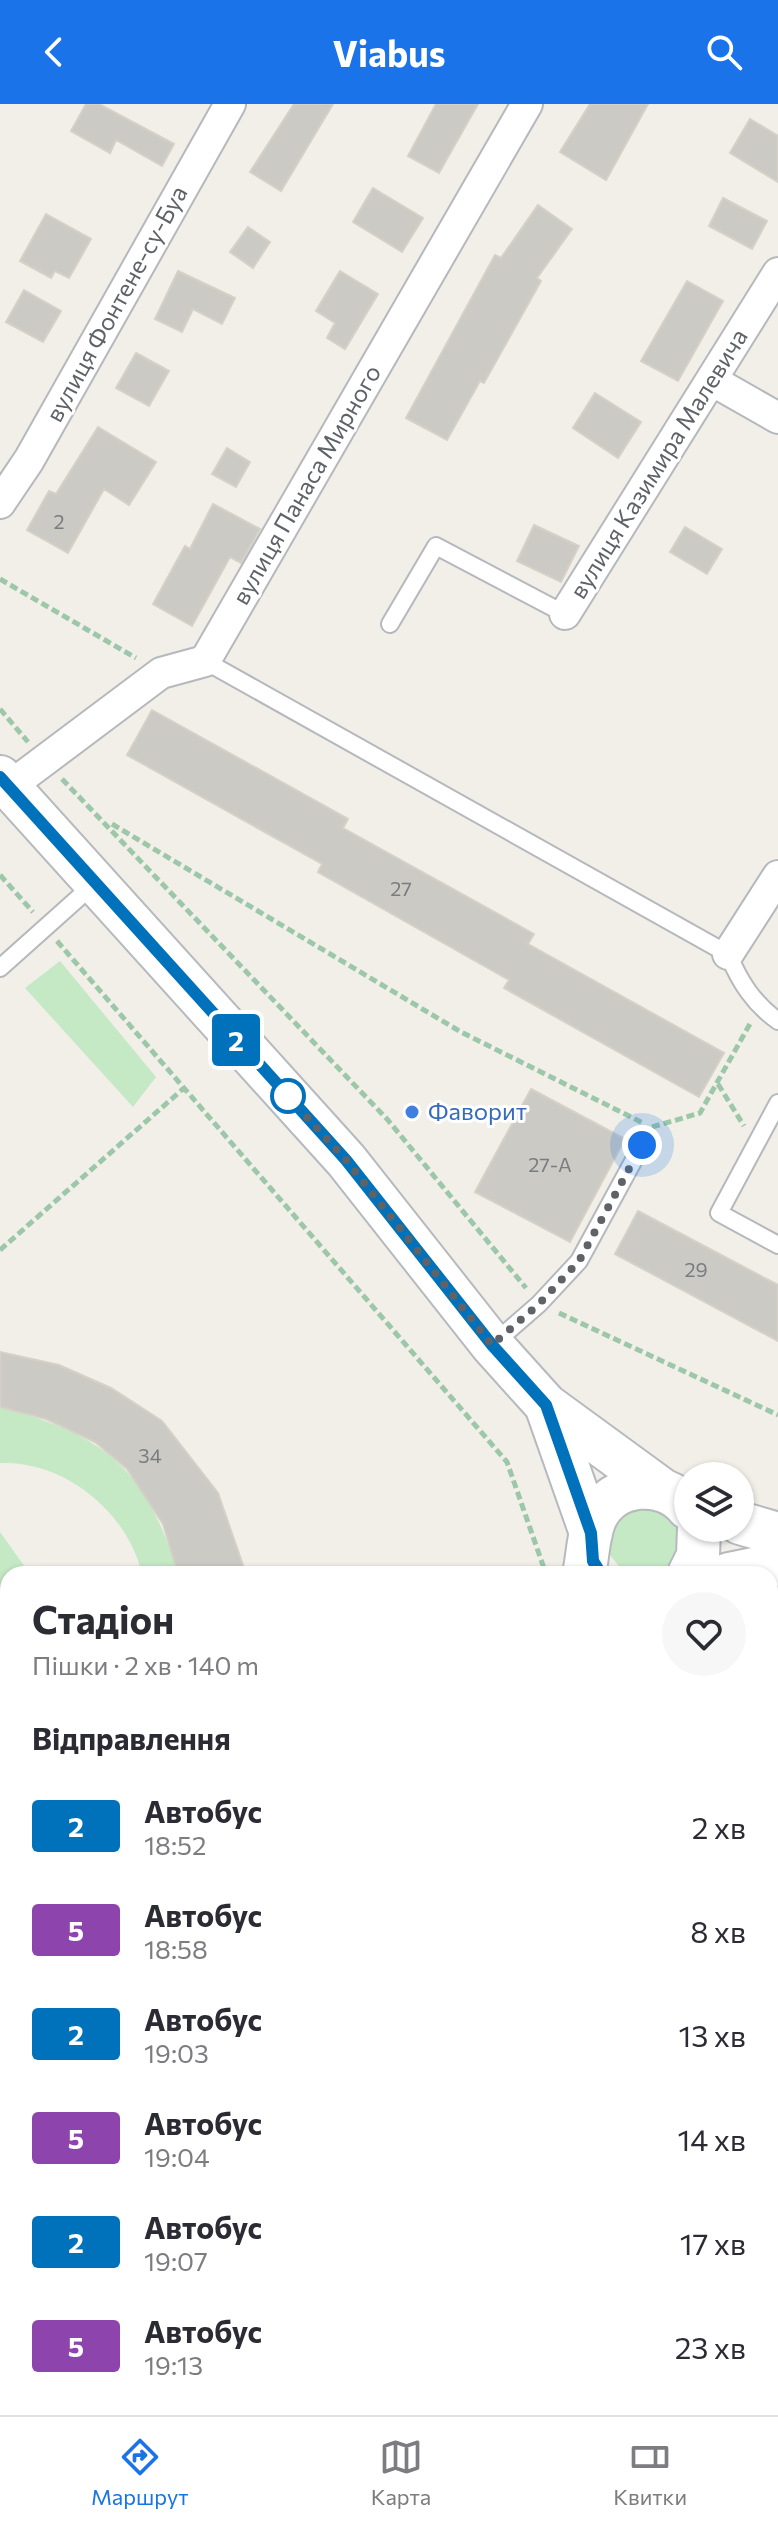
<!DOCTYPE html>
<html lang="uk">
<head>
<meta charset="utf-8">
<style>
	:root { --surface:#fff; --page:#f7f7f7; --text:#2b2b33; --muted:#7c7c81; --line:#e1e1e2; --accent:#1a73e8 }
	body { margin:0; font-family:Commissioner,sans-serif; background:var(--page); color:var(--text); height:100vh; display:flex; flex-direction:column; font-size:30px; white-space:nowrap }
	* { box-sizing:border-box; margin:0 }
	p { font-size:26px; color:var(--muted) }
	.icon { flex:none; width:44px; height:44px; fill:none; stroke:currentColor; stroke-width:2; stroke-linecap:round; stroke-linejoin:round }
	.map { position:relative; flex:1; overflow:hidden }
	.details { position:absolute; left:0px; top:1462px; width:778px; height:850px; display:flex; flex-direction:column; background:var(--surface); border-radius:24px 24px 0 0; box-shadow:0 2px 6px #0004 }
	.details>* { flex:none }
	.badge { padding:0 16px; border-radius:6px; font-size:28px; line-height:52px }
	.fabs { position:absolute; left:674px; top:1358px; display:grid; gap:16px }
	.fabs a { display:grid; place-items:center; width:80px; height:80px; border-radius:50%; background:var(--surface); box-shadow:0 2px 6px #0004; font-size:40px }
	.you { position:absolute; width:40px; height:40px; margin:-20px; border:6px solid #fff; border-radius:50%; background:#1a73e8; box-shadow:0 0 0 12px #1a73e833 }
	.map>.badge { position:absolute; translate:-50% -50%; box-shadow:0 0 0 4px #fff }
	h2 { padding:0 32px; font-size:30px; line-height:72px }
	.round { display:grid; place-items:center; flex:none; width:84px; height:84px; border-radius:42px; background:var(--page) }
	.summary { display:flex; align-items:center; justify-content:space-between; height:136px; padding:0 32px }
	h1 { font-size:38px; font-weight:700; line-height:60px }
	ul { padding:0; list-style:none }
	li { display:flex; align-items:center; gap:24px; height:104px; padding:0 32px }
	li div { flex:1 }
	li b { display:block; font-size:30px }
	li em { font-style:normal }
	li .badge { min-width:88px; font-weight:700; text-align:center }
	header { display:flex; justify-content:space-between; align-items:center; height:104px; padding:0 32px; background:var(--accent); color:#fff; font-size:36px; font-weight:700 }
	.tab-bar { display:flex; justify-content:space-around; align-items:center; height:112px; border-top:2px solid var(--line); background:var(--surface); font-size:22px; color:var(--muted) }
	.tab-bar a { display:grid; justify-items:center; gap:4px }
	.tab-bar .selected { color:var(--accent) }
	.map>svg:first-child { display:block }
	.green { fill:#c5e8c5 }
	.building { fill:#cccac5; stroke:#d6d1c6; stroke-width:2 }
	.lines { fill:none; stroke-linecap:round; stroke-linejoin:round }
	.service-casing { stroke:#b5b8bc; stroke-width:20 }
	.minor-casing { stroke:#b5b8bc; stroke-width:34 }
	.secondary-casing { stroke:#b6babf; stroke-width:46 }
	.primary-casing { stroke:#f2c960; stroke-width:48 }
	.path { stroke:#9cc7a9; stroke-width:5; stroke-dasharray:8 4; stroke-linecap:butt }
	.service { stroke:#fff; stroke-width:16 }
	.minor { stroke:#fff; stroke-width:30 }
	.secondary { stroke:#fff; stroke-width:42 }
	.primary { stroke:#fff2af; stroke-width:44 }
	.line-casing { stroke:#fff; stroke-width:18 }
	.line { stroke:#0072bc; stroke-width:12 }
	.walk { stroke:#5f6368; stroke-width:8; stroke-dasharray:0 14.4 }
	.stop-dot { fill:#fff; stroke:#0072bc; stroke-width:4 }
	.shop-dot { fill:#3f7fe0; stroke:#fff; stroke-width:3 }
	.labels { text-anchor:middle; stroke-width:6; stroke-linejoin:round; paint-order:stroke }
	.number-label { font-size:20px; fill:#7a7d7f }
	.street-label { font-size:24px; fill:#5f6368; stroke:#fff }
	.shop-label { font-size:24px; fill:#366cbe; stroke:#fff; text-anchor:start }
</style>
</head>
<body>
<header><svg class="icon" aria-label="back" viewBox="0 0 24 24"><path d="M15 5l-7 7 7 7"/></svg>Viabus<svg class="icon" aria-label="search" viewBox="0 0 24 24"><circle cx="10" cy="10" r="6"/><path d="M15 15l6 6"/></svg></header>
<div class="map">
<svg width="778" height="2311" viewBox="0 0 778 2311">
	<rect width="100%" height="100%" fill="#f1efe8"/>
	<path class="green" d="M 60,857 L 156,973 L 133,1003 L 25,884 Z
		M 0,1303 C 105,1331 146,1364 178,1470 L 142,1470 C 128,1409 65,1356 0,1359 Z
		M 639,1397 L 686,1423 L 670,1470 L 625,1470 L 610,1451 L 609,1423 Z
		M 0,1428 L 30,1470 L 8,1470 L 8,1725 L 0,1731 Z
		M 778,1500 L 778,1708 L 770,1713 L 770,1501 Z
		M 770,2016 L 778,2020 L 778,2311 L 221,2311 L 229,2304 L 770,2304 Z"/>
	<path class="building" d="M 86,0 L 99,0 L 174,40 L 162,62 L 116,36 L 110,49 L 71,27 Z
		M 294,0 L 333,0 L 281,87 L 250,68 Z
		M 436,0 L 478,0 L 439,69 L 408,52 Z
		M 590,0 L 648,0 L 606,76 L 560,48 Z
		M 750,15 L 778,32 L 778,78 L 730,49 Z
		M 373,84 L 423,114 L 402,148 L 353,118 Z
		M 723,94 L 767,117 L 752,145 L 709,122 Z
		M 538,101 L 572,125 L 537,174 L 541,177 L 484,279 L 480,277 L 447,336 L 406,314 L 495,151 L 501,154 Z
		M 46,110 L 91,135 L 69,174 L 55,167 L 51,174 L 20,157 Z
		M 248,123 L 270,138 L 253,164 L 230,148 Z
		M 178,167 L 235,194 L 222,220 L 193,205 L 182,228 L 155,215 Z
		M 340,167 L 378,190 L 345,245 L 327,234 L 335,219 L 316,207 Z
		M 687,177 L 723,197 L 678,277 L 641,257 Z
		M 24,186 L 61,207 L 43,238 L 6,218 Z
		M 136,249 L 169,267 L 149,302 L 116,284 Z
		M 595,289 L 641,318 L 618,354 L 573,324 Z
		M 98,323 L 156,358 L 129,401 L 104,385 L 68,449 L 27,426 L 49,387 L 56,390 Z
		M 227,344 L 250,358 L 236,383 L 212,370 Z
		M 213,400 L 260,425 L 241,459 L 230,453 L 192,522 L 153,500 L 185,442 L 190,445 Z
		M 534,421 L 579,442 L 561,478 L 517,457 Z
		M 685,423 L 722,445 L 707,470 L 670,448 Z
		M 152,606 L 348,715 L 343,724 L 534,830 L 528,840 L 724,949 L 699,993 L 504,884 L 509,876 L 318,768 L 322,760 L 127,651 Z
		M 531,985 L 625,1035 L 570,1138 L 475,1088 Z
		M 638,1107 L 778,1181 L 778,1237 L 615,1150 Z
		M 0,1248 L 59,1261 L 111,1284 L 162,1317 L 218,1389 L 246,1470 L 178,1470 L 163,1420 L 127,1365 L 95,1338 L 46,1315 L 0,1303 Z"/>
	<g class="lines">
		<defs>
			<path id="service" d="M 390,520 L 436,442 L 565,510
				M 205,557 L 728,850 C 740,878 753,899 778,917
				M 0,864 L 94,780
				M 778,999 L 719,1109 L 778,1141
				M 493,1240 L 539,1200 L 579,1157 L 642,1041
				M 22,2311 L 30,2304"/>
			<path id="minor" d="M 713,277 L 778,314
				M 0,399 L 29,356 L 230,0
				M 565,510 L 778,169
				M 9,683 L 161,569 L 205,557 L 527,0
				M 728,850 L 778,772"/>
			<path id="secondary" d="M 0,673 L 346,1056 L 492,1241 L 546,1301 L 661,1385
				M 546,1301 L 591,1429
				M 740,1419 L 778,1430
				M 584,1470 C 588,1452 588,1431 595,1415 C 612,1378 663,1373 688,1404
				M 689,1470 L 698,1452 L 699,1424
				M 729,1470 L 778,1460"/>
			<path id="primary" d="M 770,1761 L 778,1755
				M 770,1810 L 778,1798
				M 770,1946 L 778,1958
				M 95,2311 L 103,2304"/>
		</defs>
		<use href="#service" class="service-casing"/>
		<use href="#minor" class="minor-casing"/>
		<use href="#secondary" class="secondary-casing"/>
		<use href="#primary" class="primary-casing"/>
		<path class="path" d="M 0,475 L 136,554
			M 0,605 L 28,638
			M 62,675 L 387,1015 L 526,1184
			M 112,720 L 461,928 L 643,1019
			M 0,771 L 33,808
			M 57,837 L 507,1358 L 546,1470
			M 718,980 L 744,1022
			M 652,1023 L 700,1009 L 751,918
			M 0,1146 L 184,984
			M 559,1209 L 778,1311
			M 770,1999 L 778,2002
			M 770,2229 L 778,2237
			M 190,2311 L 194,2304"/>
		<use href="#service" class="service"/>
		<use href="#minor" class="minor"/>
		<use href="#secondary" class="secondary"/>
		<use href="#primary" class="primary"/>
	</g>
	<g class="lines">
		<defs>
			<path id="line" d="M 0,673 L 346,1056 L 492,1241 L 546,1301 L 591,1429 L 593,1457 L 601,1470"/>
		</defs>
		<use href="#line" class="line-casing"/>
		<use href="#line" class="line"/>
		<path class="walk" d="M 288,992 L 283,987 L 346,1056 L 492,1241 L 539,1200 L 579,1157 L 642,1041"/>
	</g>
	<circle class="stop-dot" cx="288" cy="992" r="16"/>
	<circle class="shop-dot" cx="412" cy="1008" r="8"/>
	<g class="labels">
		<g class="number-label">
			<text x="59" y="425">2</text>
			<text x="401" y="792">27</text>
			<text x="550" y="1068">27-А</text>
			<text x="696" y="1173">29</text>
			<text x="150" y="1359">34</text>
		</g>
		<g class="street-label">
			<text transform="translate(117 200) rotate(-61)" y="8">вулиця Фонтене-су-Буа</text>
			<text transform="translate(659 360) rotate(-58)" y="8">вулиця Казимира Малевича</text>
			<text transform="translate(307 381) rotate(-60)" y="8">вулиця Панаса Мирного</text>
		</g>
		<g class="shop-label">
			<text x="428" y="1016">Фаворит</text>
		</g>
	</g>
</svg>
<div class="fabs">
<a><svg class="icon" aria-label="layers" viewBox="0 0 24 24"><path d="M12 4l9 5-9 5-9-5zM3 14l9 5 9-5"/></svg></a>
</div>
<div class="you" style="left:642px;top:1041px"></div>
<b class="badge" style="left:236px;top:936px;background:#0072bc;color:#fff">2</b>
<section class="details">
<div class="summary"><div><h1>Стадіон</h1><p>Пішки · 2 хв · 140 m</p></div><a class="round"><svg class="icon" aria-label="heart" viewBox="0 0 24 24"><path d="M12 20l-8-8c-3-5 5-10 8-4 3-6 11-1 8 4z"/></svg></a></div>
<h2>Відправлення</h2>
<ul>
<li><span class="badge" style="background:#0072bc;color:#fff">2</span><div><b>Автобус</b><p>18:52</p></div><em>2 хв</em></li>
<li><span class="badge" style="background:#8e44ad;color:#fff">5</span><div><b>Автобус</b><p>18:58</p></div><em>8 хв</em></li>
<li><span class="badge" style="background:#0072bc;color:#fff">2</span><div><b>Автобус</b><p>19:03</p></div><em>13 хв</em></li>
<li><span class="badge" style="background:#8e44ad;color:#fff">5</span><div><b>Автобус</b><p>19:04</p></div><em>14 хв</em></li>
<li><span class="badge" style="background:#0072bc;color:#fff">2</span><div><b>Автобус</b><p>19:07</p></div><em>17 хв</em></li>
<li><span class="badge" style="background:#8e44ad;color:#fff">5</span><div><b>Автобус</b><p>19:13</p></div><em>23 хв</em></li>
</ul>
</section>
</div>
<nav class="tab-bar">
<a class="selected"><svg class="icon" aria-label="directions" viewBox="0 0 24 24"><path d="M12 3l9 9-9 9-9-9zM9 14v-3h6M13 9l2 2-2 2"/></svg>Маршрут</a>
<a><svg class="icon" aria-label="map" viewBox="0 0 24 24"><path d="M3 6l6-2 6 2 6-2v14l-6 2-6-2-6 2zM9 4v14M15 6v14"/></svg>Карта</a>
<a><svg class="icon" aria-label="tickets" viewBox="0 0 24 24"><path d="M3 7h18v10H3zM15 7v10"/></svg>Квитки</a>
</nav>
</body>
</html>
